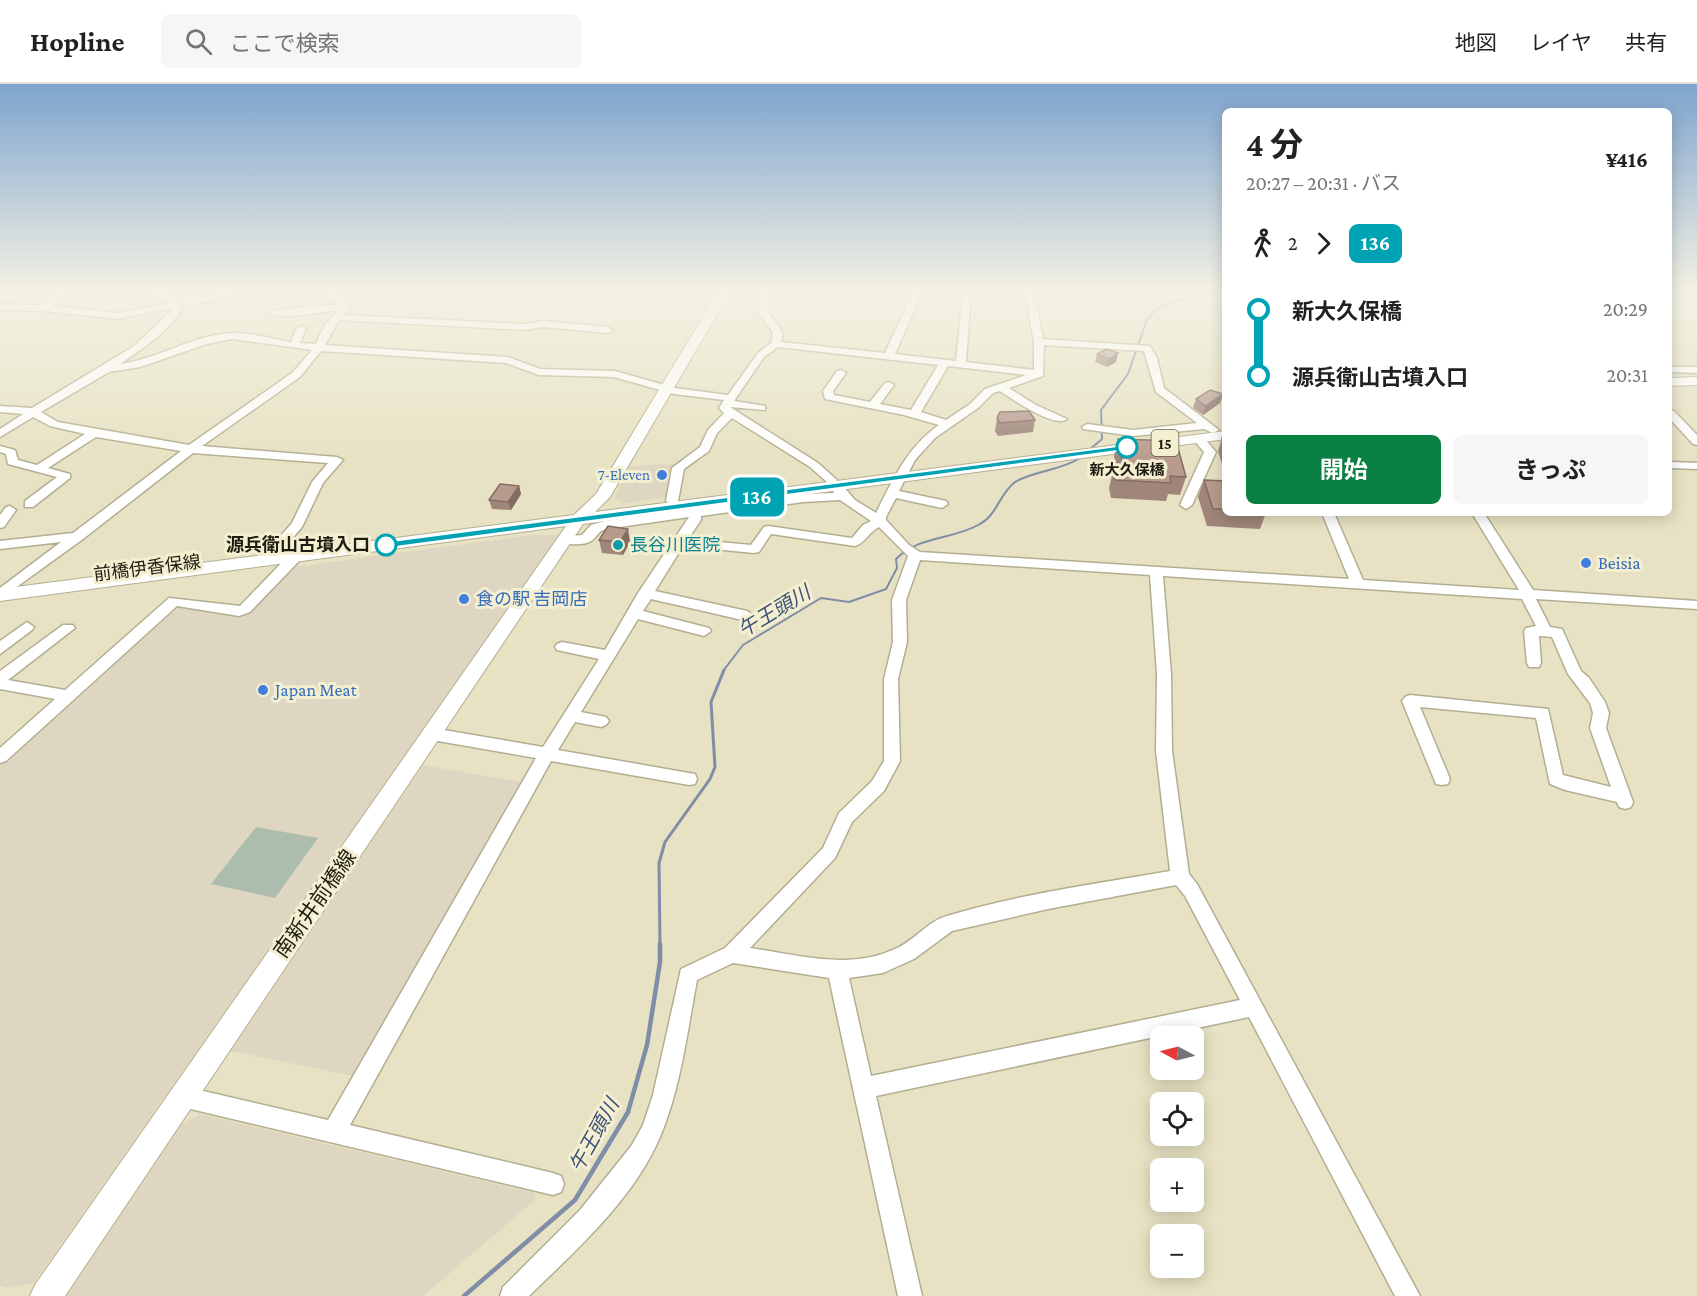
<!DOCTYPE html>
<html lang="ja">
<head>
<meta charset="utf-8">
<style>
	:root { --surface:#fff; --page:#f6f6f6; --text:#202124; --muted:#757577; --line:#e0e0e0; --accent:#0b8043 }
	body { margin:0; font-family:"Crimson Pro","Noto Sans JP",serif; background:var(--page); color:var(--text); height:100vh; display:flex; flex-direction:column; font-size:22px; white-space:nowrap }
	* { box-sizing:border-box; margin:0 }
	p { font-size:20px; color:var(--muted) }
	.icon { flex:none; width:33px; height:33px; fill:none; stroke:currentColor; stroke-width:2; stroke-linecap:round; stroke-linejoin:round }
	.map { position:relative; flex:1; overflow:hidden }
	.panel { position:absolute; left:1222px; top:24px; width:450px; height:408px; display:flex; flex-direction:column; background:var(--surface); border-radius:9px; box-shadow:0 3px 15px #0003 }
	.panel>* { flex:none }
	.badge { padding:0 12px; border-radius:9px; font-size:21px; line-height:39px }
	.needle { width:39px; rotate:277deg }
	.buttons { position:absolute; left:1150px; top:942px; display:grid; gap:12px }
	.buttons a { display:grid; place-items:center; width:54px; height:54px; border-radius:9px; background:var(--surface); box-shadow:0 3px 15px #0003; font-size:30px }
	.map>.badge { position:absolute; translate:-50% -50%; box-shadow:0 0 0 3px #fff }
	.legs { display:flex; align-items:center; gap:9px; height:66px; padding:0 24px; font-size:20px }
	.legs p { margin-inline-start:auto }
	.head { display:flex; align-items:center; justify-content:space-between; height:102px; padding:0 24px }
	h1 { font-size:33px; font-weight:700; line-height:45px }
	.cta { display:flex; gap:12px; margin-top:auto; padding:12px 24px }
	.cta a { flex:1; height:69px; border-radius:9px; background:var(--accent); color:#fff; font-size:24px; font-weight:700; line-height:69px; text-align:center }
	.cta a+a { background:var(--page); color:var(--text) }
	ul { padding:0 24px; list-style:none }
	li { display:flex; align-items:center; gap:21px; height:66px; font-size:22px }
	li i { display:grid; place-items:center; width:9px; height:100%; margin:0 8px; background:currentColor }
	li i::after { content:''; width:15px; height:15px; margin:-8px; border:4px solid; border-radius:50%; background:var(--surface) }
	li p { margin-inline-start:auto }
	li:first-child i { background:linear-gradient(#0000 50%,currentColor 0) }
	li:last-child i { background:linear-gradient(currentColor 50%,#0000 0) }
	header { display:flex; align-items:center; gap:36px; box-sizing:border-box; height:84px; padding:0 30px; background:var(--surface); border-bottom:2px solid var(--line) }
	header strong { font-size:28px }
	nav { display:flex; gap:33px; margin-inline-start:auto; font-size:21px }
	.search { width:420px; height:54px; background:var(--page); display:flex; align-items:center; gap:15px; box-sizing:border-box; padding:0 21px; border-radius:9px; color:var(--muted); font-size:22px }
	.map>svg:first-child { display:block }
	.commercial { fill:#dfd6c1 }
	.green { fill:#acbdae }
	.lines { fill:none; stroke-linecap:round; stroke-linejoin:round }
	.stream-far2 { stroke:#808da7; stroke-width:2 }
	.stream-far1 { stroke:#808da7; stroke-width:3 }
	.stream { stroke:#808da7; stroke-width:4.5 }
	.minor-casing { stroke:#b3ae91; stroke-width:3 }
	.major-casing { stroke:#b3ae91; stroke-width:2 }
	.minor { fill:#fff; fill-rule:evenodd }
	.major { fill:#fff; fill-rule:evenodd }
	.wall { fill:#9f857a }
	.shaded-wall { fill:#826c63 }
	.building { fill:#b99b8e; stroke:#826c63; stroke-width:1.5 }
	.line-1 { fill:#00a3b4; stroke:#fff; stroke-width:1.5 }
	.stop-1-dot { fill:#fff; stroke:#00a3b4; stroke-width:3 }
	.shop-dot { fill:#3f7fe0; stroke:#f4efd0; stroke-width:2 }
	.culture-dot { fill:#0f9aa8; stroke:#f4efd0; stroke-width:2 }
	.labels { text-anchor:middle; stroke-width:6; stroke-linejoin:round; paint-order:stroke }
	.far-stop-label { font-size:15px; font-weight:bold; fill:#1f1d12; stroke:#f4efd0 }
	.far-shop-label { font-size:15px; fill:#366cbe; stroke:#f4efd0; text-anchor:end }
	.shield { fill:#f4efd0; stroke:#5f5c4b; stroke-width:1.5 }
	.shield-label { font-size:16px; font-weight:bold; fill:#1f1d12 }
	.stop-label { font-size:18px; font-weight:bold; fill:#1f1d12; stroke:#f4efd0; text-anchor:end }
	.culture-label { font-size:18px; fill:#0d838f; stroke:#f4efd0; text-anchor:start }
	.shop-label { font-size:18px; fill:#366cbe; stroke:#f4efd0; text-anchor:start }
	.street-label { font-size:18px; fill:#1f1d12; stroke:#f4efd0 }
	.water-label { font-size:20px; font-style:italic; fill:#3c5178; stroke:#f4efd0 }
	.near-street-label { font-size:21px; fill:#1f1d12; stroke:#f4efd0 }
</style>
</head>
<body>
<header>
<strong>Hopline</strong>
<div class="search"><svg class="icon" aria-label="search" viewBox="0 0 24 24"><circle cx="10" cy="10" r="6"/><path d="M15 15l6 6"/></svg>ここで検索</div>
<nav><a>地図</a><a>レイヤ</a><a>共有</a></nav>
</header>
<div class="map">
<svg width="1697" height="1212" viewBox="0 0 1697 1212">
	<rect width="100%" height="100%" fill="#e7e2c3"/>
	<path class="commercial" d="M 681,380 L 670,412 L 623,420 L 614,413 L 630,382 Z
		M 533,451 L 559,451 L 34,1199 L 8,1204 L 0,1202 L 0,680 L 180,522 L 240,533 L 293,483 Z
		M 423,681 L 522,698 L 353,992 L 231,967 Z
		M 200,1030 L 534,1109 L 535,1116 L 423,1212 L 66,1212 L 182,1040 Z"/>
	<path class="green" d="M 256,743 L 318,754 L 275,814 L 211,800 Z"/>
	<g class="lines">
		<path class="stream-far2" d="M 1089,366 L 1102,355 L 1101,326 L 1128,290 L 1146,238 L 1153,228 L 1163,221 L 1188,213 L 1226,210
			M 723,587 L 743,561 L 821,514 L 849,518 L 886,505 L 897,484 L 896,475 C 920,451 953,456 980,440 C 997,431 1000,409 1015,398 C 1035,386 1060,387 1080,374"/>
		<path class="stream-far1" d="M 660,861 L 659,779 L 665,758 L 710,695 L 715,683 L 711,618 L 724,586"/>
		<path class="stream" d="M 464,1212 L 575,1116 L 628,1028 L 647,961 L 660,878 L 660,860"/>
		<defs>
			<path id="minor" d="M 59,208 L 70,208 L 52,222 L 118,229 L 167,220 L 155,211 L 123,211 L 119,208 L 165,208 L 176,218 L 228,208 L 249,208 L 181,223 C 181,239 134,271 120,280 C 158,275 193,251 231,249 C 250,248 272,255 291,258 L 296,245 L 301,242 L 306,245 L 300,259 L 316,260 L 324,242 L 338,226 C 322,228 282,237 269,228 C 274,225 326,222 337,220 L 324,208 L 334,208 L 350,223 L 344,231 L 525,240 L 543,237 L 608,243 L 613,246 L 608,249 L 543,243 L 525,246 L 339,236 L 325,261 L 508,273 L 540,285 L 615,287 L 675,304 L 728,311 L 758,269 L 771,259 L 773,249 L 759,229 L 760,208 L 768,208 L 769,229 L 783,249 L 781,258 L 885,269 L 913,208 L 922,208 L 895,270 L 956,277 L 963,208 L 971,208 L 966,278 L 1034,286 L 1034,258 L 1025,208 L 1034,208 L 1043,255 L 1150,262 L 1157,274 L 1164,304 L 1219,346 L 1213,349 L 1204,345 L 1133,352 L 1083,345 L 1082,343 L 1087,340 L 1133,346 L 1197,339 L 1156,308 L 1144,267 L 1044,261 L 1043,292 L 1009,304 L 1036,321 L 1067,335 C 1055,345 1012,315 1000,307 L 993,309 L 978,324 L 935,354 L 915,376 L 899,407 L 946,417 L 948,420 L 942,424 L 896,414 L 886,433 L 886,436 L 909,461 L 920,468 L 1349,495 L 1322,429 L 1334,429 L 1363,496 L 1519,506 L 1472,429 L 1484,429 L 1533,506 L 1697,517 L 1697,525 L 1536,515 L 1550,543 L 1562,545 L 1581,587 L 1589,594 L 1605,618 L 1609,629 L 1606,644 L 1633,718 L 1631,723 L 1625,725 L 1619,723 L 1617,718 L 1565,706 L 1550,700 L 1536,634 L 1420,623 L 1450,695 L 1448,700 L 1442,701 L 1436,700 L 1434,695 L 1402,617 L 1405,613 L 1410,611 L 1548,625 L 1563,691 L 1611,703 L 1590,644 L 1593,629 L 1590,619 L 1568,590 L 1552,553 L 1539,552 L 1541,579 L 1539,583 L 1529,583 L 1527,579 L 1524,547 L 1526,544 L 1536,542 L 1522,515 L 1163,492 L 1171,590 L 1172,667 L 1189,790 L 1197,800 L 1420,1212 L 1395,1212 L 1249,933 L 876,1012 L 922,1212 L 898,1212 L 829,894 L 733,879 L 697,896 C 687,949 681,1003 660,1053 C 633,1116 577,1165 529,1212 L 500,1212 L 503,1203 L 580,1126 L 632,1061 L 643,1041 L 653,1011 L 681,885 L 725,864 L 823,764 L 839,729 L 872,697 L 884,677 L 884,595 L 893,558 L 892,516 L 908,472 L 879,443 C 870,447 864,460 855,462 L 771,450 L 759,468 L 754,469 L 683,462 L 655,507 L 747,527 L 754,532 L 747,537 L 651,515 L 643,527 L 709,544 L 711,547 L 704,552 L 638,535 L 581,628 L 606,633 L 609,637 L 606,641 L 601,643 L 575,638 L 558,666 L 689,689 L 695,690 L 697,695 L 695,700 L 689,701 L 551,677 L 350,1041 L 553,1089 L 561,1092 L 564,1100 L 561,1108 L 553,1111 L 174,1021 L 171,1013 L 174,1005 L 182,1002 L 328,1036 L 536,674 L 432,656 L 426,654 L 424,650 L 426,646 L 432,644 L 543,663 L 599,575 L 557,566 L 555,563 L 557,560 L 562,558 L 605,566 L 638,509 L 689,433 L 606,445 C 598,447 598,452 591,457 C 584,462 563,461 558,456 L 560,453 L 582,451 L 591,441 L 605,437 L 803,410 L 834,409 L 831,403 L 837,399 L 841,400 L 855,416 L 876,429 C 893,396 907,363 939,341 L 904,331 L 825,315 L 823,307 L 837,287 L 841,286 L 846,289 L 833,307 L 834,311 L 870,318 L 885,299 L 889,298 L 894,301 L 880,320 L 911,326 L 938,281 L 778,263 L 764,273 L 734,317 L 765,322 L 765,326 L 730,323 L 818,379 L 837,396 L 835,398 L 827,398 L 810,383 L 732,334 L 717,349 L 709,367 L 684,385 L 678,417 L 672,421 L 666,417 L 672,384 L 700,363 L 708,346 L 724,329 L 719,324 L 724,316 L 674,310 L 614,293 L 539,291 L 506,279 L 321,267 L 300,293 L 202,362 L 337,373 L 343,376 L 323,399 L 302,443 L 277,472 L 272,473 L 266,469 L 292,439 L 312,398 L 328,379 L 193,369 L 83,455 L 0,515 L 0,504 L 61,458 L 0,465 L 0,457 L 73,449 L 181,367 L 96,353 L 48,384 L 70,390 L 70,394 L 33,423 L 25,423 L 25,417 L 57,393 L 8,380 L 6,370 L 0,368 L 0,362 L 15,366 L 18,376 L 37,381 L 85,350 L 50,342 L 33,333 L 0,353 L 0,345 L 23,330 L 0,328 L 0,322 L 32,324 L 134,262 L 172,226 L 172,224 L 118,235 L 43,227 L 0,226 L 0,220 L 41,221 ZM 232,255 L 312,266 L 292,289 L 189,361 L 58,338 L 41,328 L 109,288 L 140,283 L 207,260 ZM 948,282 L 1026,291 L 985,305 L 970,320 L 946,336 L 921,328 ZM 840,416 L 871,437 L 863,441 L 852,454 L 768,442 L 764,443 L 751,461 L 688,455 L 701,436 L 701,432 L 803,418 ZM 920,476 L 1150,491 L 1157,590 L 1156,667 L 1170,787 C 1096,800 1019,810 947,832 C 928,837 915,856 897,864 C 851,887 799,871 750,864 L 835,774 L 852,738 L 884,707 L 900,677 L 898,595 L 907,558 L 906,516 ZM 1176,801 L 1185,812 L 1240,916 L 871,992 L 849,894 L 883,889 L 914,875 L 952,847 L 1048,825 Z
				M 1672,283 L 1697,283 L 1697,289 L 1670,288 L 1670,284 Z
				M 1670,326 L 1674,327 L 1697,351 L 1697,361 L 1693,360 L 1670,335 Z
				M 1199,352 L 1203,353 L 1216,368 L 1192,421 L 1186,425 L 1180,421 L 1204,368 L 1193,355 Z
				M 1670,378 L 1697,379 L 1697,385 L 1670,384 Z
				M 10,422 L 16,426 L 4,443 L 0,444 L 0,431 L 6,423 Z
				M 296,468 L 301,469 L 302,472 L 301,475 L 250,528 L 239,532 L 177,522 L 6,677 L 0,679 L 0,664 L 55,615 L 0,605 L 0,587 L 63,541 L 73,541 L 75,544 L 8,596 L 65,606 L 169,514 L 240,522 L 291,469 Z
				M 27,538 L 34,543 L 32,546 L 0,570 L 0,557 Z"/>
			<path id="major" d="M 718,208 L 730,208 L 610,413 L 595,428 L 1226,347 L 1226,355 L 583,440 L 65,1212 L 30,1212 L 35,1201 L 566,442 L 0,517 L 0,505 L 574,431 L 596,410 Z
				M 1697,293 L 1697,301 L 1670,302 L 1670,294 Z"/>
		</defs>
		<use href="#minor" class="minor-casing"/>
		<use href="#major" class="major-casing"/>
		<use href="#minor" class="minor"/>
		<use href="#major" class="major"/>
	</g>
	<path class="wall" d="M 1118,269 L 1116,278 L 1107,283 L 1095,278 L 1097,270 Z
		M 1223,310 L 1220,319 L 1203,331 L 1193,324 L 1196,315 Z
		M 997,334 L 1035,336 L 1033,348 L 998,352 L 995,347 Z
		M 1222,354 L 1226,354 L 1226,380 L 1222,380 L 1218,367 Z
		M 1118,355 L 1186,393 L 1180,411 L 1168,410 L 1166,417 L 1111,414 L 1109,404 L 1113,387 L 1117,387 L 1114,372 Z
		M 1204,396 L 1226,397 L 1226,429 L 1266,429 L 1260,445 L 1207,442 L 1198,413 Z
		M 519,402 L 521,410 L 511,426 L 492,425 L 489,416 Z
		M 599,456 L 630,458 L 623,471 L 602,469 Z"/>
	<path class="shaded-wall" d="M 1118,269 L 1116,278 L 1107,283 L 1109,275 Z
		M 1223,310 L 1220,319 L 1203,331 L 1205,322 Z
		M 519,402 L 521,410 L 511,426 L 508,418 Z
		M 628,445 L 630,458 L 623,471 L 620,458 Z"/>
	<path class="building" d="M 1106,265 L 1118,269 L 1109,275 L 1097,270 Z
		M 1210,306 L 1223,310 L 1205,322 L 1196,315 Z
		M 1029,327 L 1035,336 L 1000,339 L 997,334 L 1000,328 Z
		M 1222,354 L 1226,354 L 1226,364 Z
		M 1118,355 L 1176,357 L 1186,393 L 1170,392 L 1171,399 L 1115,396 L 1113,387 L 1124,387 Z
		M 1204,396 L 1226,397 L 1226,425 L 1213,425 Z
		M 500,400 L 519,402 L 508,418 L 489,416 Z
		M 608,442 L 628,445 L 620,458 L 599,456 Z"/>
	<linearGradient id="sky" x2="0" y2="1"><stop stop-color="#7ea4ce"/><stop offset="0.55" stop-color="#f4f2e4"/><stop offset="1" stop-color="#f4f2e4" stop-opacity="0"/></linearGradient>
	<rect width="1697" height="378" fill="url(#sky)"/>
	<path class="line-1" d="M 1127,361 L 1132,363 L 1131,365 L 386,464 L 381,461 L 386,458 Z"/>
	<g class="stop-1-dot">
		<circle cx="1127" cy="363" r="10"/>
		<circle cx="386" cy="461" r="10"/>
	</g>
	<g class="shop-dot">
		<circle cx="662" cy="391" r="6"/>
		<circle cx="1586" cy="479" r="6"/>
		<circle cx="464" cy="515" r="6"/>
		<circle cx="263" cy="606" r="6"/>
	</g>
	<circle class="culture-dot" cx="618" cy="461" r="6"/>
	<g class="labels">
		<g class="far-stop-label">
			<text x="1127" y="391">新大久保橋</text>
		</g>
		<g class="far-shop-label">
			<text x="650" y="396">7-Eleven</text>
		</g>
		<rect class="shield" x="1151.5" y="346" width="27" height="26" rx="4.5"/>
		<g class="shield-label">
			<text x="1165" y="365">15</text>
		</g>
		<g class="stop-label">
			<text x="370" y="467">源兵衛山古墳入口</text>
		</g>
		<g class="culture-label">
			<text x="630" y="467">長谷川医院</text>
		</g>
		<g class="shop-label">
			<text x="1598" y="485">Beisia</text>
			<text x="476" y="521">食の駅 吉岡店</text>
			<text x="275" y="612">Japan Meat</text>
		</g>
		<g class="street-label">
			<text transform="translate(147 484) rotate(-7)" y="6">前橋伊香保線</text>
		</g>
		<g class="water-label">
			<text transform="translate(774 527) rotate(-31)" y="7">午王頭川</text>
			<text transform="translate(594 1051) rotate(-61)" y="7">午王頭川</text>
		</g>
		<g class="near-street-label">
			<text transform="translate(315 820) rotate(-55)" y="7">南新井前橋線</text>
		</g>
	</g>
</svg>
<div class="buttons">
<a><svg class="needle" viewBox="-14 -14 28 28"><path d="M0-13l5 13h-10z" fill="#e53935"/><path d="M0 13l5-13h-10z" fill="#757577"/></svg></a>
<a><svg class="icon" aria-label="locate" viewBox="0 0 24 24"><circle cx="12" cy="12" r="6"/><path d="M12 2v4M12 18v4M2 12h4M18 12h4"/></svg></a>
<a>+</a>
<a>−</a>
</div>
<b class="badge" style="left:757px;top:413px;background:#00a3b4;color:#fff">136</b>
<section class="panel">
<div class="head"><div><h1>4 分</h1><p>20:27 – 20:31 · バス</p></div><b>¥416</b></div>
<div class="legs"><svg class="icon" aria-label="walk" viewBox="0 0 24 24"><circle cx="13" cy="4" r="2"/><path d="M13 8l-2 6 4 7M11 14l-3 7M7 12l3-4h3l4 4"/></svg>2<svg class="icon" aria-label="forward" viewBox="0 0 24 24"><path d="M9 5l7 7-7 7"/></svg><b class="badge" style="background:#00a3b4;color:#fff">136</b></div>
<ul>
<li><i style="color:#00a3b4"></i><b>新大久保橋</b><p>20:29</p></li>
<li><i style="color:#00a3b4"></i><b>源兵衛山古墳入口</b><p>20:31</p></li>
</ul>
<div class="cta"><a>開始</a><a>きっぷ</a></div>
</section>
</div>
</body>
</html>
